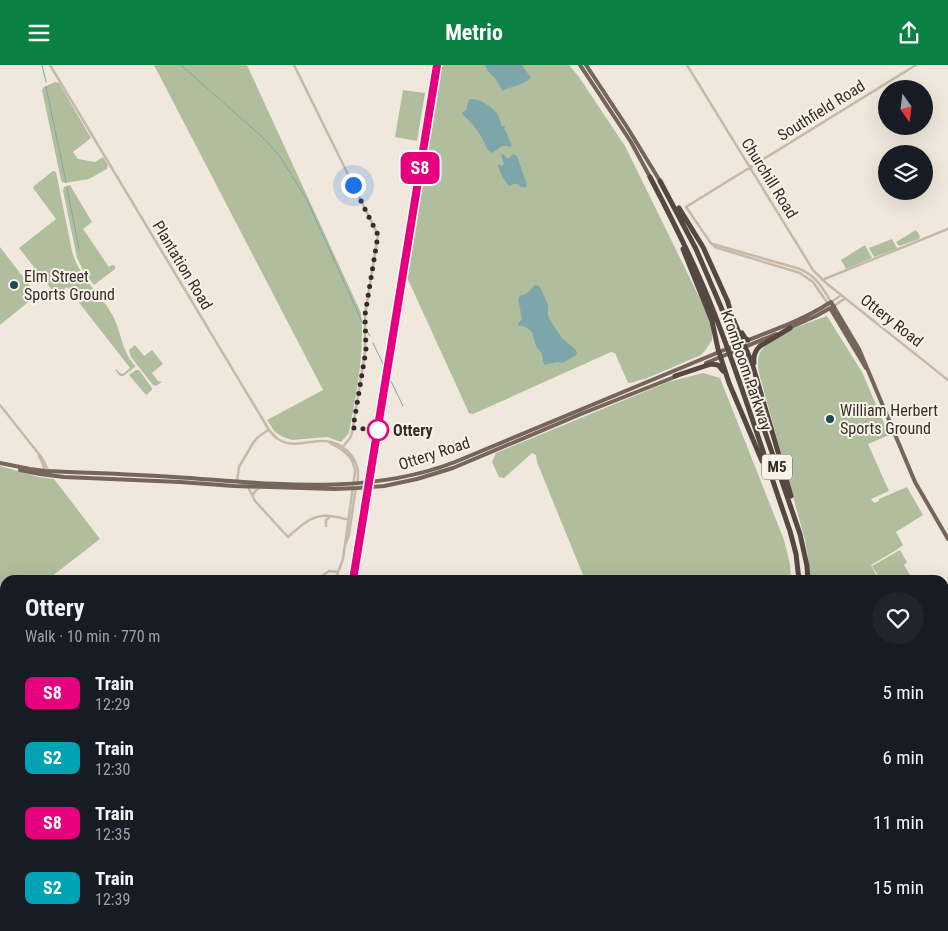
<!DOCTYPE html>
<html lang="en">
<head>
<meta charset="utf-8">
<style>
	:root { --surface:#171b24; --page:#20242c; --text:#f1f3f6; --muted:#9ea1a6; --accent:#0b8043 }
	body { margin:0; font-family:"Roboto Condensed",sans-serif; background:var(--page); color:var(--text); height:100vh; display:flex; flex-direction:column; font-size:19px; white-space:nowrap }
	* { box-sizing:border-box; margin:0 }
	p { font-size:16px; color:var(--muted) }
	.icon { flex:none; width:28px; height:28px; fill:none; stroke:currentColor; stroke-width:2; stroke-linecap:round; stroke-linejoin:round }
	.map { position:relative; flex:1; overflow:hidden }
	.side { position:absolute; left:0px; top:510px; width:949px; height:356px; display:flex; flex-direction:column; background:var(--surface); border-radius:15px 15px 0 0; box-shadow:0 5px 20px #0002 }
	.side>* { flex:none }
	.badge { padding:0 10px; border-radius:8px; font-size:18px; line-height:32px }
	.needle { width:32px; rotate:166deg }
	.tools { position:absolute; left:878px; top:15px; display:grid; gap:10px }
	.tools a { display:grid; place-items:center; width:55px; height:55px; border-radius:50%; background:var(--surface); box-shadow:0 5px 20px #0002; font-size:25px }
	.you { position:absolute; width:25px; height:25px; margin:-12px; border:4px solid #fff; border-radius:50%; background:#1a73e8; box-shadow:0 0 0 8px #1a73e833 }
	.map>.badge { position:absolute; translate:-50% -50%; box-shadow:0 0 0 2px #fff }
	.round { display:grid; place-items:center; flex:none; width:52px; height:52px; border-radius:26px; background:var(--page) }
	.overview { display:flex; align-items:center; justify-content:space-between; height:85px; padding:0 25px }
	h1 { font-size:24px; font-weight:700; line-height:38px }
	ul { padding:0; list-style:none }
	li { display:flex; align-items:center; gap:15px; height:65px; padding:0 25px }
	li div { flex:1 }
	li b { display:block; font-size:19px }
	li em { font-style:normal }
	li .badge { min-width:55px; font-weight:700; text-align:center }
	header { display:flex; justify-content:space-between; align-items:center; height:65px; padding:0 25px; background:var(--accent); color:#fff; font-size:22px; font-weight:700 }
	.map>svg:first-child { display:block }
	.green { fill:#b0be9d }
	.water { fill:#7da6ab }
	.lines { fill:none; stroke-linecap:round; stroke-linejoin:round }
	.stream { stroke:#7da6ab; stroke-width:1 }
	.minor { stroke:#c7b9a9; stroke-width:2.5 }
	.major { stroke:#75655a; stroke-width:4 }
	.highway { stroke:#554840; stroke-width:5 }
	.rail { stroke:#352d28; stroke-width:1; stroke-dasharray:1 4; stroke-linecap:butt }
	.line-casing { stroke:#fff; stroke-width:11 }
	.line { stroke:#e6007e; stroke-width:8 }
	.walk { stroke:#352d28; stroke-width:5; stroke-dasharray:0 9 }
	.poi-dot { fill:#214c53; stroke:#f8f2e8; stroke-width:2 }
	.stop-dot { fill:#fff; stroke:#e6007e; stroke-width:2.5 }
	.labels { text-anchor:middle; stroke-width:4; stroke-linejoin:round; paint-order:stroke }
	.shield { fill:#f8f2e8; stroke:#706862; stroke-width:1 }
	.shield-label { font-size:15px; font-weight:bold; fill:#352d28 }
	.street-label { font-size:16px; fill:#352d28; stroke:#f8f2e8 }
	.poi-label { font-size:16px; fill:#352d28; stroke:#f8f2e8; text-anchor:start }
	.stop-label { font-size:16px; font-weight:bold; fill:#352d28; stroke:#f8f2e8; text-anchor:start }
</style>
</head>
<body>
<header><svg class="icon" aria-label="menu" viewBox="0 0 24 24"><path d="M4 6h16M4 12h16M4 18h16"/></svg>Metrio<svg class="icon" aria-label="share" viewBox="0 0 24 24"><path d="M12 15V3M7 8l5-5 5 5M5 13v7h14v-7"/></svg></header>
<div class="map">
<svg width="948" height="866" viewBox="0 0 948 866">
	<rect width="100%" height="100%" fill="#f0e8dc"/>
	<path class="green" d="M 154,0 L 247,0 L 361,248 C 365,288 356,329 349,368 L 341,377 L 327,372 L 292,375 L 283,372 L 275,367 L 267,355 L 323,325 Z
		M 439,0 L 569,0 L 579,12 L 625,81 L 708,250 L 712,260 L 712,275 L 705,286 L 701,290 L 645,314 C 639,314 634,318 628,318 L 615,288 L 611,287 L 473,349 L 469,348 L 405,208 Z
		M 55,17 L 59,18 L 91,73 L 73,87 L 78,94 L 95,97 L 103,92 L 108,100 L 107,104 L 89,114 L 65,118 L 62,117 L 61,115 L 42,25 L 44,22 Z
		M 403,25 L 425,28 L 417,76 L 395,72 Z
		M 53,106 L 56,107 L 72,186 C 79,213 101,228 113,251 C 120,264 121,279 128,291 C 130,295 133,298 135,301 L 134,303 L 123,311 L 120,311 L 115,305 L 116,304 L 120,308 L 123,309 L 130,303 L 67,222 L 56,230 L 19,183 L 56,154 L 33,123 L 34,121 Z
		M 70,120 L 92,157 L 83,164 L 109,202 L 112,200 L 115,201 L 115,204 L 94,220 L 83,205 L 77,193 L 63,126 L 64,122 Z
		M 916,165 L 920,171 L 919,174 L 899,181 L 896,177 Z
		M 892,174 L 897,183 L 896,184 L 874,192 L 869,183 Z
		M 865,180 L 872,193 L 846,204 L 841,195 Z
		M 0,182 L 37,230 L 0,260 Z
		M 827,251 L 862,307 L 889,370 L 868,379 L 889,426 L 871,434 L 874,438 L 879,436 L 879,434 L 907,422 L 923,450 L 896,467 L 903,480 L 899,483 L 898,484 L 871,500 L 879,515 L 810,515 L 808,492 L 805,475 L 759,308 C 757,299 757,289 764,282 C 777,267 808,258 827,251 Z
		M 135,280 L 144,291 L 152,285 L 163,299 L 152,308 L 158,316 L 162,317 L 156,321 L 153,320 L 131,292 L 129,285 Z
		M 136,305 L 139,305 L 152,323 L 152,325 L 146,330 L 129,310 Z
		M 703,308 L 720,313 L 784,475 L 790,499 L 791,515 L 585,515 L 537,397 L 536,390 L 532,388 L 504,413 L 499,412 L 492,397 L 496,388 L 668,317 Z
		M 0,401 L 39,412 L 54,414 L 100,474 L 47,515 L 5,515 L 5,547 L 0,551 Z
		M 900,485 L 907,497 L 904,500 L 913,515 L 881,515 L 872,501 Z
		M 948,607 L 948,666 L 944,667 L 944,608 Z
		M 948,676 L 948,866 L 667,866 L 669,861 L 944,861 L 944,677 Z
		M 507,861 L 636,861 L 635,866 L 509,866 Z"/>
	<path class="water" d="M 485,0 L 522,0 L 531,13 C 528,15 526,17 523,18 C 516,22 509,22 502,26 C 501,22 496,14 493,11 C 489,7 487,6 485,0 Z
		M 470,34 C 478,33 489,40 495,46 C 499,50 500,56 502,61 L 505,61 L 504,64 C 508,68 508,75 512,80 L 510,82 C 501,78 499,85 491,88 C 486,84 485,79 482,73 C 478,65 470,56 463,50 L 462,48 L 466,45 L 468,37 Z
		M 503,89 L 508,94 L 513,89 L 517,91 L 527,120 L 526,122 L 521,122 L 518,119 L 513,119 L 510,121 C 505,118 499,106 498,100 L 500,100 L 502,101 L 504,99 L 501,91 Z
		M 535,220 L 539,221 L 541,224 L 548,240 L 548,250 L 550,255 L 562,273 L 576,285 L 577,288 L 575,291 L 562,298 L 557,297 L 545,300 L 543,297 L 542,289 L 536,281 L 532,267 C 528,264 524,260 519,261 L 518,259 L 522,254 L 518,234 L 520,231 L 526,229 Z"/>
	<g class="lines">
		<path class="stream" d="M 42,0 L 46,17
			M 181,0 L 260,70 L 270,80 L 281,93 L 307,135 L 363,259
			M 46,22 L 66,117
			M 67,123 L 79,184
			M 367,266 L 370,271
			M 373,278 L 385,303
			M 388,310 L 403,341
			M 0,768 L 5,764
			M 233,861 L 236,866"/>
		<path class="minor" d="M 50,0 L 269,365 C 274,371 278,376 287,378 C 300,381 313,375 325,376 C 342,377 358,392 358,409 C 358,415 357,421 355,428 C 353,442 351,456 349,470 L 346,478
			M 294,0 L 378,170 L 365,250 L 365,287 L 352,368 L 350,373 L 341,384
			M 687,0 L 813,205 L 826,218 L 948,315
			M 713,179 L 800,204 C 816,211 823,223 831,237 L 840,231
			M 822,215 L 948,164
			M 828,239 L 813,217 L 800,208 L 721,184 L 715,182 L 710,177 L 686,142 L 916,0
			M 834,241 L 844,234
			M 0,340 L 42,393 L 49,407
			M 330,378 C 343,384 354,392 355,407 L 343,494 L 335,515
			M 39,391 L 43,399 L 45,407
			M 237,417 L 239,402 L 253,378 L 257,373 L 268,365
			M 248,422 L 255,436 L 288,472 C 297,464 309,452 322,451 C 330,450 341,453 350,455
			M 253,430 L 256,425 L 261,422
			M 326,461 L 326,455 L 330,452
			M 316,515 L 329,506 L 338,507
			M 0,760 L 5,757
			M 502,861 L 504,866
			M 206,866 L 212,861"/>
		<path class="major" d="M 580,0 L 631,77 L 650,112
			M 586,0 L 627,62 L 660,116
			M 830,243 L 866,303
			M 789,263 L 816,251 L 834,241
			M 706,298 L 776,269
			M 0,398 L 30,404 L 45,406 C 88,408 131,409 174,412 C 268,418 364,432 455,397 L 748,275 C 777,264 805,254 831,237 L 859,284 L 915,417 L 948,474
			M 20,405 L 40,409 L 64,412 L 180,417 L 234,421 L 334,424 L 358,423 L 384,421 L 417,414 L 453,403 L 581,349 L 677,311
			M 944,670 L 948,669
			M 944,674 L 948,673
			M 379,866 L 389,861"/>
		<path class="highway" d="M 650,112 C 671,152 692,193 709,235 C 740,311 763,389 790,466 L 796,489 L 799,515
			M 660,116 L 696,184 L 721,242 L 733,274 L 800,469 L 807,501 L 808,515
			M 679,143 L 703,182 L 728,237
			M 683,184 L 712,256 L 718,284 L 729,318 L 762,396
			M 727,235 L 734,256 L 752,298 L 791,431
			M 742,268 L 745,273 L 748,275
			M 754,298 C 753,291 755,286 760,281 L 790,263
			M 675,311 L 711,299 L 718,300 L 723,306
			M 649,866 L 650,861
			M 657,866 L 659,861"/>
		<path class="rail" d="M 352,515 L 436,0
			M 295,866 L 296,861"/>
	</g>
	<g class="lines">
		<defs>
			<path id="line" d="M 353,515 L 437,0"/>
		</defs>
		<use href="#line" class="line-casing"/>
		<use href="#line" class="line"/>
		<path class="walk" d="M 353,120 L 378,170 L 365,250 L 366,285 L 353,363 L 378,365"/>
	</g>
	<g class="poi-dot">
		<circle cx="14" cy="220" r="5"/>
		<circle cx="830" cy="354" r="5"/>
	</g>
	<circle class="stop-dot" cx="378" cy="365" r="10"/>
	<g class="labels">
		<rect class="shield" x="762" y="389.5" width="30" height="25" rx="4"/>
		<g class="shield-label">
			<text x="777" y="407">M5</text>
		</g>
		<g class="street-label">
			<text transform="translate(821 45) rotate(-32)" y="6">Southfield Road</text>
			<text transform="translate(770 113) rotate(58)" y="6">Churchill Road</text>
			<text transform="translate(183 200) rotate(59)" y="6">Plantation Road</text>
			<text transform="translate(892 255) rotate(38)" y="6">Ottery Road</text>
			<text transform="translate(747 305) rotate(71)" y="6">Kromboom Parkway</text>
			<text transform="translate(434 388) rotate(-18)" y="6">Ottery Road</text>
		</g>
		<g class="poi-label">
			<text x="24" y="217">Elm Street<tspan x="24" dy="18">Sports Ground</tspan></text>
			<text x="840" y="351">William Herbert<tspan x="840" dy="18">Sports Ground</tspan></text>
		</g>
		<g class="stop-label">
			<text x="393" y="371">Ottery</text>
		</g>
	</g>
</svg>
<div class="tools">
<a><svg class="needle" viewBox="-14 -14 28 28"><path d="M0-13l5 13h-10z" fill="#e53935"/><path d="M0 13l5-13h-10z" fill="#9ea1a6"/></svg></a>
<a><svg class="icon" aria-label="layers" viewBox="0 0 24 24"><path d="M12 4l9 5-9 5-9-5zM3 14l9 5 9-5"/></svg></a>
</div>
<div class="you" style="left:353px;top:120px"></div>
<b class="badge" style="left:420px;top:103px;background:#e6007e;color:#fff">S8</b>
<section class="side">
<div class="overview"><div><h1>Ottery</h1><p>Walk · 10 min · 770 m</p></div><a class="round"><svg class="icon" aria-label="heart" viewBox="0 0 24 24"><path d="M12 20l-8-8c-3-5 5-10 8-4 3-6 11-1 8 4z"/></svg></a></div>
<ul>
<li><span class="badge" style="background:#e6007e;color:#fff">S8</span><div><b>Train</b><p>12:29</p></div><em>5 min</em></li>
<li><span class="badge" style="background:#00a3b4;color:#fff">S2</span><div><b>Train</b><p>12:30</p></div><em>6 min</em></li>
<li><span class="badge" style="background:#e6007e;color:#fff">S8</span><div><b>Train</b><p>12:35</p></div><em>11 min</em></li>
<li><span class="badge" style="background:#00a3b4;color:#fff">S2</span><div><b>Train</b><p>12:39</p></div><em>15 min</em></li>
</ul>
</section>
</div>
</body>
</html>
